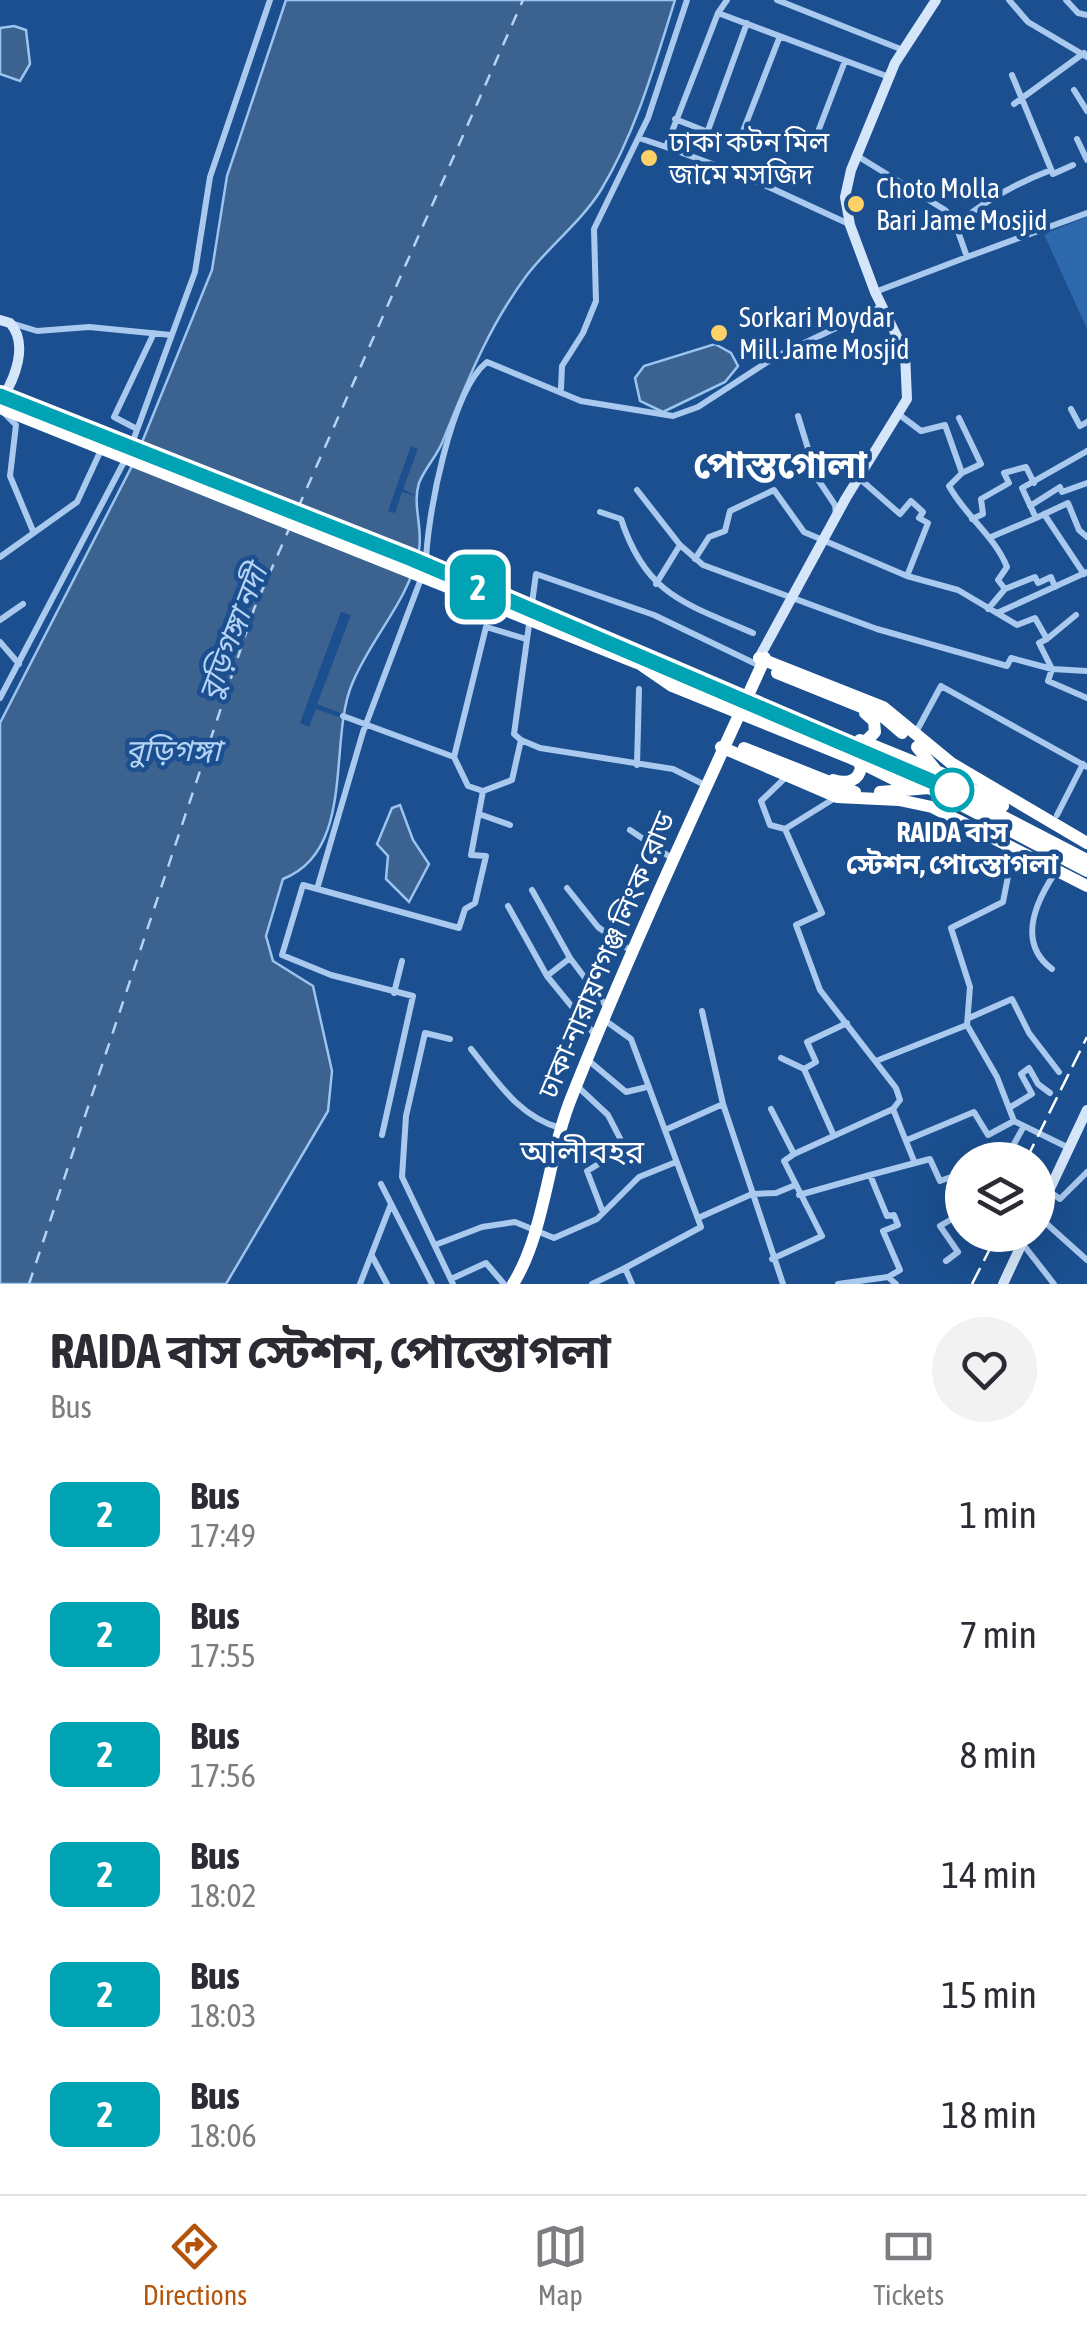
<!DOCTYPE html>
<html lang="en">
<head>
<meta charset="utf-8">
<style>
	:root { --surface:#fff; --page:#f2f2f3; --text:#2b2b33; --muted:#7c7c81; --line:#e1e1e2; --accent:#b45309 }
	body { margin:0; font-family:"Asap Condensed","Noto Sans Bengali",sans-serif; background:var(--page); color:var(--text); height:100vh; display:flex; flex-direction:column; font-size:38px; white-space:nowrap }
	* { box-sizing:border-box; margin:0 }
	p { font-size:32px; color:var(--muted) }
	.icon { flex:none; width:55px; height:55px; fill:none; stroke:currentColor; stroke-width:2; stroke-linecap:round; stroke-linejoin:round }
	.map { position:relative; height:1284px; overflow:hidden }
	.details { display:flex; flex-direction:column; background:var(--surface); flex:1 }
	.details>* { flex:none }
	.badge { padding:0 20px; border-radius:15px; font-size:35px; line-height:65px }
	.tools { position:absolute; left:945px; top:1142px; display:grid; gap:20px }
	.tools a { display:grid; place-items:center; width:110px; height:110px; border-radius:50%; background:var(--surface); box-shadow:0 10px 40px #0002; font-size:50px }
	.map>.badge { position:absolute; translate:-50% -50%; box-shadow:0 0 0 5px #fff }
	.round { display:grid; place-items:center; flex:none; width:105px; height:105px; border-radius:52px; background:var(--page) }
	.head { display:flex; align-items:center; justify-content:space-between; height:170px; padding:0 50px }
	h1 { font-size:48px; font-weight:700; line-height:75px }
	ul { padding:0; list-style:none }
	li { display:flex; align-items:center; gap:30px; height:120px; padding:0 50px }
	li div { flex:1 }
	li b { display:block; font-size:38px }
	li em { font-style:normal }
	li .badge { min-width:110px; font-weight:700; text-align:center }
	.menu { display:flex; justify-content:space-around; align-items:center; height:140px; border-top:2px solid var(--line); background:var(--surface); font-size:28px; color:var(--muted) }
	.menu a { display:grid; justify-items:center; gap:5px }
	.menu .current { color:var(--accent) }
	.map>svg:first-child { display:block }
	.green { fill:#2e69ad }
	.water { fill:#3c6290; stroke:#9cc4f0; stroke-width:2.5 }
	.pier { fill:#1b4f8f }
	.lines { fill:none; stroke-linecap:round; stroke-linejoin:round }
	.ferry { stroke:#b5d3f5; stroke-width:2.5; stroke-dasharray:12 10; stroke-linecap:butt }
	.street { stroke:#a9c9ee; stroke-width:6 }
	.secondary { stroke:#d6e6fa; stroke-width:10 }
	.highway { stroke:#fff; stroke-width:12 }
	.rail { stroke:#fff; stroke-width:2.5; stroke-dasharray:18 8; stroke-linecap:butt }
	.highway-bridge { stroke:#fff; stroke-width:12 }
	.line-casing { stroke:#fff; stroke-width:22 }
	.line { stroke:#00a3b4; stroke-width:15 }
	.poi-dot { fill:#ffd166; stroke:#1b4f8f; stroke-width:4 }
	.stop-dot { fill:#fff; stroke:#00a3b4; stroke-width:5 }
	.labels { text-anchor:middle; stroke-width:9; stroke-linejoin:round; paint-order:stroke }
	.poi-label { font-size:28px; fill:#fff; stroke:#1b4f8f; text-anchor:start }
	.stop-label { font-size:28px; font-weight:bold; fill:#fff; stroke:#1b4f8f }
	.street-label { font-size:28px; fill:#fff; stroke:#1b4f8f }
	.water-label { font-size:30px; font-style:italic; fill:#b5d3f5; stroke:#1b4f8f }
	.quarter-label { font-size:32px; fill:#fff; stroke:#1b4f8f }
	.district-label { font-size:38px; font-weight:bold; fill:#fff; stroke:#1b4f8f }
</style>
</head>
<body>
<div class="map">
<svg width="1087" height="1284" viewBox="0 0 1087 1284">
	<rect width="100%" height="100%" fill="#1b4f8f"/>
	<path class="green" d="M 1087,217 L 1087,329 L 1044,234 Z"/>
	<path class="water" d="M 286,0 L 675,0 C 655,64 636,132 601,190 C 581,222 550,245 527,275 C 488,327 466,384 442,443 C 436,457 425,468 419,483 C 412,505 423,527 419,550 C 409,601 371,637 352,684 C 328,741 356,851 283,879 L 266,936 L 273,961 L 313,986 L 332,1071 L 328,1111 L 226,1284 L 0,1284 L 0,723 L 134,462 L 212,270 L 227,176 Z
		M 14,26 L 26,30 L 30,64 L 20,81 L 0,74 L 0,28 Z
		M 715,344 L 731,353 L 738,366 L 725,382 L 663,412 L 640,401 L 635,378 L 644,366 Z
		M 400,805 L 413,840 L 429,864 L 409,902 L 386,879 L 388,856 L 377,844 L 392,808 Z"/>
	<path class="pier" d="M 411,446 L 418,449 L 403,489 L 416,496 L 402,492 L 395,513 L 388,511 Z
		M 341,612 L 351,615 L 317,704 L 343,714 L 342,718 L 316,709 L 309,727 L 300,723 Z"/>
	<g class="lines">
		<path class="ferry" d="M 298,508 L 523,0
			M 29,1284 L 254,609 L 289,529"/>
		<path class="street" d="M 777,0 L 903,50
			M 1009,0 L 1028,22 L 1087,57
			M 1066,0 L 1078,13 L 1087,15
			M 718,13 L 889,77
			M 1012,75 L 1053,174 L 1073,165
			M 1074,90 L 1087,111
			M 1014,104 L 1084,53
			M 675,119 L 738,144 L 780,36
			M 819,129 L 845,61
			M 707,133 L 747,23
			M 639,138 L 666,147 L 718,13 L 727,0
			M 1077,139 L 1087,160
			M 666,147 L 745,176 L 849,224
			M 859,157 L 945,210 L 954,220 L 967,257 L 1087,213
			M 956,225 C 984,201 1017,183 1051,170
			M 875,292 L 967,257
			M 11,323 L 37,331 L 89,327 L 171,335
			M 561,388 L 562,366 L 583,333 L 596,301 L 594,229 L 648,118 L 687,0
			M 1071,409 L 1080,426 L 1087,422
			M 5,414 L 16,425 L 10,476 L 33,531
			M 798,416 L 817,478 L 835,505 L 836,515
			M 901,416 L 921,431 L 945,425 L 962,473 L 949,486 C 966,517 994,535 1007,567 L 998,580 L 1005,589 L 988,609
			M 959,418 L 981,464 L 962,473
			M 137,429 L 114,417 L 154,333
			M 130,449 L 195,272 L 210,177 L 270,0
			M 1087,451 L 1022,488 L 1036,518 L 1068,503 L 1079,530 L 1087,537
			M 860,479 L 900,514 L 911,501 L 923,512 L 919,518 L 928,523 L 907,576
			M 637,490 L 680,545 L 703,565 L 877,629 L 1007,666 L 1011,658 L 1052,669 L 1087,671
			M 1030,506 L 1060,487 L 1062,492 L 1087,483
			M 600,512 L 621,519 C 646,595 684,603 753,633
			M 1044,514 L 1084,574
			M 972,519 L 983,514 L 981,499 L 1009,483 L 1004,473 L 1026,467 L 1034,483
			M 991,537 L 1036,518
			M 0,557 L 77,502 L 101,450
			M 695,559 L 709,537 L 725,531 L 730,511 L 774,490 L 804,532 L 907,576 L 958,590 L 1017,625 L 1035,618 L 1047,639 L 1039,643 L 1052,669 L 1048,681 L 1087,698
			M 426,565 C 426,520 451,390 487,362 L 581,401 L 673,416 L 698,407 L 775,357 L 882,306
			M 656,584 L 680,545
			M 1005,589 L 1035,577 L 1038,583 L 1051,577 L 1055,587
			M 997,613 L 1087,572
			M 0,620 L 23,604
			M 1047,639 L 1076,615
			M 0,642 L 19,664
			M 0,698 L 125,460
			M 343,716 L 454,757 L 486,627 L 526,639
			M 915,734 L 941,686 L 1087,767
			M 521,740 L 540,748 L 673,769 L 707,786
			M 454,757 L 468,786 L 483,791
			M 637,765 L 639,689
			M 835,798 L 785,829 L 822,913 L 796,925 L 820,990 L 896,1088 L 900,1100 L 893,1109
			M 479,814 L 510,825
			M 1057,815 L 1083,764
			M 785,829 L 770,825 L 761,801 L 786,777
			M 630,830 L 673,859
			M 1013,851 L 1003,902 L 951,928 L 970,987 L 967,1025 L 997,1077 L 1014,1121
			M 567,888 L 598,927 L 631,951
			M 317,889 L 363,732 L 422,576
			M 532,890 L 570,958 L 606,1006
			M 508,906 L 547,976
			M 570,958 L 547,976 L 595,1035
			M 1052,969 C 1017,943 1035,903 1055,873
			M 394,993 L 402,961
			M 702,1011 L 723,1104
			M 969,1018 L 1012,999 L 1029,1033 L 1059,1072
			M 603,1019 L 631,1039 L 701,1227 L 625,1268
			M 450,1039 L 425,1033 L 406,1116 L 402,1177 L 453,1284
			M 471,1049 C 497,1081 518,1116 560,1128
			M 781,1058 L 804,1069 L 816,1062 L 807,1042 L 847,1023
			M 588,1060 L 626,1092 L 647,1087
			M 876,1061 L 967,1025
			M 804,1069 L 834,1136
			M 577,1086 L 608,1115 L 625,1148 L 587,1171 L 602,1210
			M 1009,1108 L 1032,1094 L 1021,1074 L 1029,1068 L 1038,1084 L 1050,1093
			M 771,1109 L 794,1154 L 893,1109 L 914,1161
			M 665,1130 L 723,1104 L 783,1284
			M 382,1135 L 413,996 L 331,975 L 282,955 L 303,885 L 459,928 L 465,909 L 475,903 L 486,856 L 471,855 L 483,791 L 512,780 L 521,740 L 514,734 L 536,574 L 654,615 L 756,664
			M 907,1140 L 974,1112 L 988,1135 L 1014,1121 L 1069,1148
			M 1005,1160 L 1024,1126
			M 381,1184 L 432,1284
			M 1050,1192 L 1060,1199 L 1087,1172
			M 799,1195 L 870,1175
			M 1038,1216 L 1087,1260
			M 698,1218 L 752,1194 L 776,1193 L 793,1186
			M 1022,1243 L 1054,1284
			M 435,1245 L 482,1227 L 515,1222 L 554,1238 L 597,1219 L 639,1177 L 676,1162
			M 372,1256 L 387,1284
			M 772,1259 L 822,1236 L 784,1161 L 794,1154
			M 946,1261 L 958,1252 L 940,1226 L 962,1213
			M 888,1277 L 896,1284
			M 451,1279 L 486,1263 L 504,1284
			M 360,1284 L 391,1204
			M 592,1284 L 625,1268 L 632,1284
			M 838,1284 L 888,1277 L 900,1270 L 883,1231 L 898,1225 L 894,1215 L 887,1216 L 870,1175 L 930,1159 L 940,1181 L 951,1177 L 957,1188 L 962,1185"/>
		<path class="secondary" d="M 0,320 L 10,323 C 29,344 15,379 1,400
			M 760,656 L 846,498 L 907,399 L 905,353 L 875,292 L 850,225 L 845,197 L 851,170 L 895,63 L 936,0
			M 1038,1214 L 1087,1110
			M 1003,1284 L 1026,1235"/>
		<path class="highway" d="M 759,658 L 883,707 L 951,763 L 1087,843
			M 777,673 L 881,715 L 902,733
			M 860,740 L 941,773 L 1003,806
			M 721,747 L 837,797 L 899,800 L 932,807 L 1087,886
			M 860,747 L 875,732 L 874,721 L 865,713
			M 917,747 L 952,790 L 1087,860
			M 744,748 L 855,792
			M 853,759 L 913,789
			M 833,780 C 846,784 859,782 861,767 L 857,759
			M 880,792 L 929,788 L 1087,871
			M 513,1284 C 545,1233 548,1154 572,1096 C 631,948 699,803 765,658"/>
		<path class="rail" d="M 1026,1160 L 1087,1037
			M 972,1284 L 997,1235"/>
		<path class="highway-bridge" d="M 0,396 L 412,559 L 952,790
			M 0,408 L 637,663
			M 640,664 L 672,686 L 853,759"/>
	</g>
	<g class="lines">
		<defs>
			<path id="line" d="M 0,396 L 412,559 L 952,790"/>
		</defs>
		<use href="#line" class="line-casing"/>
		<use href="#line" class="line"/>
	</g>
	<g class="poi-dot">
		<circle cx="649" cy="158" r="10"/>
		<circle cx="856" cy="204" r="10"/>
		<circle cx="719" cy="333" r="10"/>
	</g>
	<circle class="stop-dot" cx="952" cy="790" r="20"/>
	<g class="labels">
		<g class="poi-label">
			<text x="669" y="152">ঢাকা কটন মিল<tspan x="669" dy="32">জামে মসজিদ</tspan></text>
			<text x="876" y="198">Choto Molla<tspan x="876" dy="32">Bari Jame Mosjid</tspan></text>
			<text x="739" y="327">Sorkari Moydar<tspan x="739" dy="32">Mill Jame Mosjid</tspan></text>
		</g>
		<g class="stop-label">
			<text x="952" y="842">RAIDA বাস<tspan x="952" dy="32">স্টেশন, পোস্তোগলা</tspan></text>
		</g>
		<g class="street-label">
			<text transform="translate(606 955) rotate(-67)" y="10">ঢাকা-নারায়ণগঞ্জ লিংক রোড</text>
		</g>
		<g class="water-label">
			<text transform="translate(233 633) rotate(-69)" y="10">বুড়িগঙ্গা নদী</text>
			<text x="173" y="761">বুড়িগঙ্গা</text>
		</g>
		<g class="quarter-label">
			<text x="582" y="1163">আলীবহর</text>
		</g>
		<g class="district-label">
			<text x="780" y="478">পোস্তগোলা</text>
		</g>
	</g>
</svg>
<div class="tools">
<a><svg class="icon" aria-label="layers" viewBox="0 0 24 24"><path d="M12 4l9 5-9 5-9-5zM3 14l9 5 9-5"/></svg></a>
</div>
<b class="badge" style="left:478px;top:587px;background:#00a3b4;color:#fff">2</b>
</div>
<section class="details">
<div class="head"><div><h1>RAIDA বাস স্টেশন, পোস্তোগলা</h1><p>Bus</p></div><a class="round"><svg class="icon" aria-label="heart" viewBox="0 0 24 24"><path d="M12 20l-8-8c-3-5 5-10 8-4 3-6 11-1 8 4z"/></svg></a></div>
<ul>
<li><span class="badge" style="background:#00a3b4;color:#fff">2</span><div><b>Bus</b><p>17:49</p></div><em>1 min</em></li>
<li><span class="badge" style="background:#00a3b4;color:#fff">2</span><div><b>Bus</b><p>17:55</p></div><em>7 min</em></li>
<li><span class="badge" style="background:#00a3b4;color:#fff">2</span><div><b>Bus</b><p>17:56</p></div><em>8 min</em></li>
<li><span class="badge" style="background:#00a3b4;color:#fff">2</span><div><b>Bus</b><p>18:02</p></div><em>14 min</em></li>
<li><span class="badge" style="background:#00a3b4;color:#fff">2</span><div><b>Bus</b><p>18:03</p></div><em>15 min</em></li>
<li><span class="badge" style="background:#00a3b4;color:#fff">2</span><div><b>Bus</b><p>18:06</p></div><em>18 min</em></li>
</ul>
</section>
<nav class="menu">
<a class="current"><svg class="icon" aria-label="directions" viewBox="0 0 24 24"><path d="M12 3l9 9-9 9-9-9zM9 14v-3h6M13 9l2 2-2 2"/></svg>Directions</a>
<a><svg class="icon" aria-label="map" viewBox="0 0 24 24"><path d="M3 6l6-2 6 2 6-2v14l-6 2-6-2-6 2zM9 4v14M15 6v14"/></svg>Map</a>
<a><svg class="icon" aria-label="tickets" viewBox="0 0 24 24"><path d="M3 7h18v10H3zM15 7v10"/></svg>Tickets</a>
</nav>
</body>
</html>
